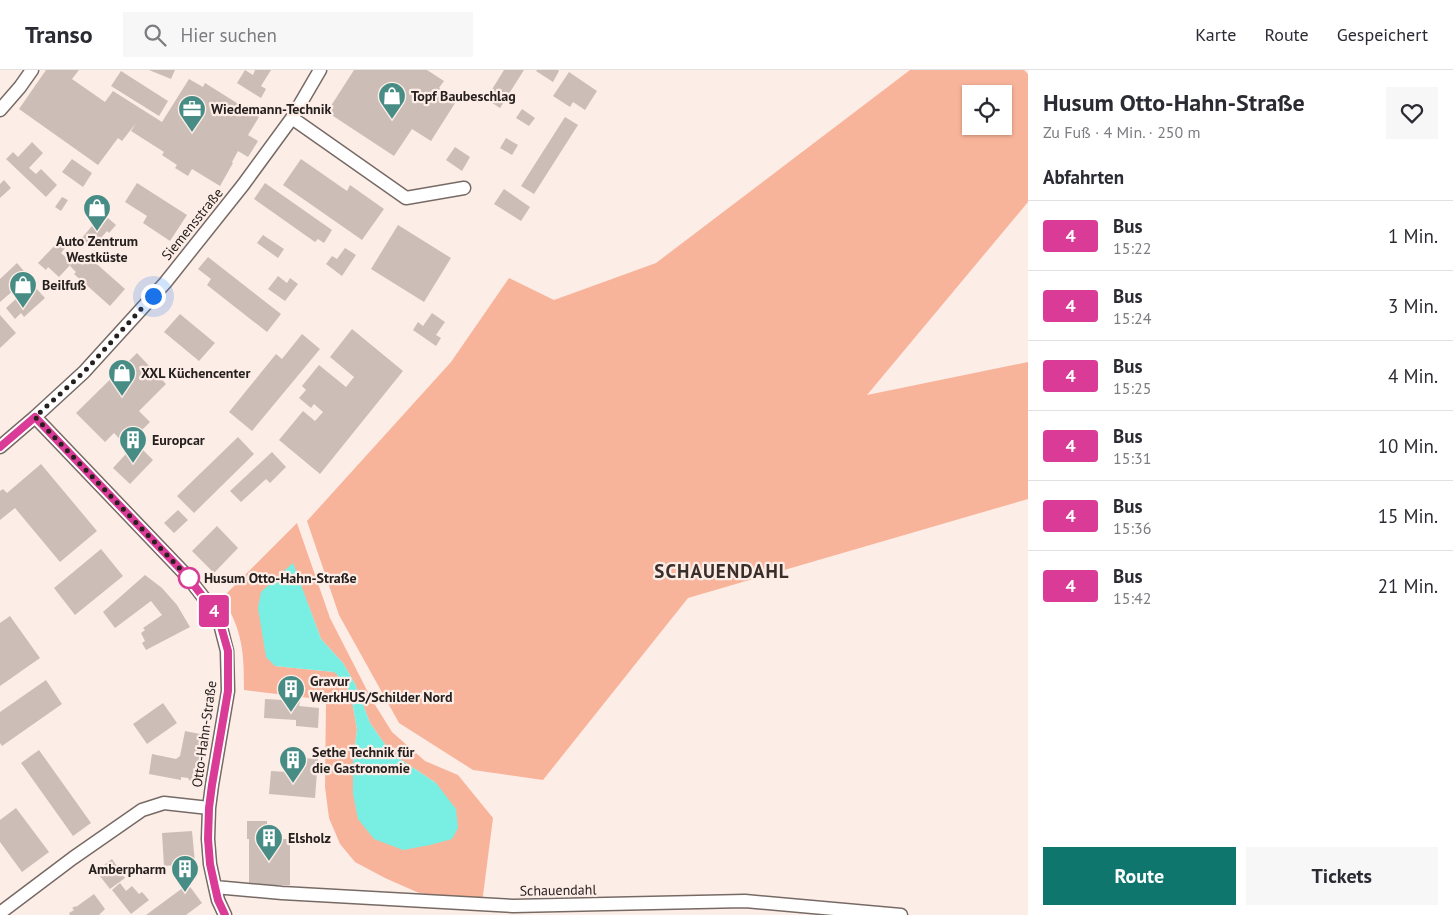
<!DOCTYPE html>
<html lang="de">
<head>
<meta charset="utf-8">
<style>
	:root { --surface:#fff; --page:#f7f7f7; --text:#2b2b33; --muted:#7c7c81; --line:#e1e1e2; --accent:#0f766e }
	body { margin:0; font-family:"PT Sans",sans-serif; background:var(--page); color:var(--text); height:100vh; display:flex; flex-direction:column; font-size:19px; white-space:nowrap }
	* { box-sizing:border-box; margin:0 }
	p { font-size:16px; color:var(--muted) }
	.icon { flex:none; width:28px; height:28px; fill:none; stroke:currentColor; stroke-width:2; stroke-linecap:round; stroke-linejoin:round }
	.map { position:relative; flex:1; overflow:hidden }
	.sheet { display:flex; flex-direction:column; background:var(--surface); width:425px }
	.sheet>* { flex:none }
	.badge { padding:0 10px; border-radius:4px; font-size:18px; line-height:32px }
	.buttons { position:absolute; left:962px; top:15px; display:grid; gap:10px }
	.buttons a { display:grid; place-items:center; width:50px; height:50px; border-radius:0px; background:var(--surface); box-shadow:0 1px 4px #0004; font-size:25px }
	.you { position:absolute; width:25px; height:25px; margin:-12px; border:4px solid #fff; border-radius:50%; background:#1a73e8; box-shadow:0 0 0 8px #1a73e833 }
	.map>.badge { position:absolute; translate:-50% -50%; box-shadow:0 0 0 2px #fff }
	h2 { padding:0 15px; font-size:19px; line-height:45px }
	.round { display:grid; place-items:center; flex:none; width:52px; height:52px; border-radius:0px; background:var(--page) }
	.headline { display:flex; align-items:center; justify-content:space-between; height:85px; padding:0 15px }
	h1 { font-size:24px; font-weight:700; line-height:38px }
	.action { display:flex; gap:10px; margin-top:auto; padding:10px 15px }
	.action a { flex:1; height:58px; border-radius:0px; background:var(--accent); color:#fff; font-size:20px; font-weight:700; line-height:58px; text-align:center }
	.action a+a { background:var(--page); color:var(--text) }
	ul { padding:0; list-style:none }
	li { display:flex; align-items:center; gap:15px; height:70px; padding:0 15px; border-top:1px solid var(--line) }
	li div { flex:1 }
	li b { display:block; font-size:19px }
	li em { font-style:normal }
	li .badge { min-width:55px; font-weight:700; text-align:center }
	header { display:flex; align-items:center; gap:30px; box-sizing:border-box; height:70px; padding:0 25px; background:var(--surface); border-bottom:1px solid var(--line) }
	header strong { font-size:24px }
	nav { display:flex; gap:28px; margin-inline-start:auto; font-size:18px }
	.search { width:350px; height:45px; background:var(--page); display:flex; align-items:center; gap:12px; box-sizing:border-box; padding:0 18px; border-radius:0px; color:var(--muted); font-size:19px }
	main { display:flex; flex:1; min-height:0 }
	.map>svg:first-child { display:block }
	.green { fill:#f8b49a; fill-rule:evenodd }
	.water { fill:#79efe4 }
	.building { fill:#ccbdb7 }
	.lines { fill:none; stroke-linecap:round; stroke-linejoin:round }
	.minor-casing { stroke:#776a65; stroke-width:15 }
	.minor { stroke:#fff; stroke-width:12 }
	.line-casing { stroke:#fff; stroke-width:11 }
	.line { stroke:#d93b96; stroke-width:8 }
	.walk { stroke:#26201e; stroke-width:5; stroke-dasharray:0 9 }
	.stop-dot { fill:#fff; stroke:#d93b96; stroke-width:2.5 }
	.labels { text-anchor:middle; stroke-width:4.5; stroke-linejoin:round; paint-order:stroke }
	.poi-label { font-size:14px; font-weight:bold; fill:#26201e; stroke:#fdede7; text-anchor:start }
	.street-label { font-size:14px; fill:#26201e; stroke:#fdede7 }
	.stop-label { font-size:14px; font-weight:bold; fill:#26201e; stroke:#fdede7; text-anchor:start }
	.district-label { font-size:19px; font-weight:bold; letter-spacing:1px; fill:#3b2f2b; stroke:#fdede7 }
</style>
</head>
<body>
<header>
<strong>Transo</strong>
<div class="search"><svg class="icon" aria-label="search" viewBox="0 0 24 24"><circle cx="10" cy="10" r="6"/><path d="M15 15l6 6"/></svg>Hier suchen</div>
<nav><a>Karte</a><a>Route</a><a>Gespeichert</a></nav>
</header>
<main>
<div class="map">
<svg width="1028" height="845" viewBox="0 0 1028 845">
	<rect width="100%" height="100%" fill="#fdede7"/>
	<path class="green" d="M 910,0 L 1024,0 L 1028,4 L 1028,132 L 867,325 L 1028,292 L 1028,429 L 688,528 L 543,710 L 473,700 L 399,653 L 339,545 L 307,451 L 451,292 L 509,208 L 554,230 L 656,193 ZM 971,24 L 1004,24 L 1004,56 L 971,56 Z
		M 297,453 L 330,548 L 372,630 L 392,662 L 425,691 L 458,705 L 493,748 L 482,833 L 419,823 L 385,808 L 355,792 L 340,774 L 329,748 L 325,717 L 326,630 L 244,620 C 244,584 243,560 222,528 ZM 308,534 L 321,569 L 343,593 L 355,614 L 370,653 L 391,683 L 436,713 L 353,724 L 353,693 L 357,659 L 352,631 L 346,613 L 335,602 L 275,596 Z"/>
	<path class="water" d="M 293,493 L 321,569 L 343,593 L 355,614 L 370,653 L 391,683 L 436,713 L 456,739 L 458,758 L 452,769 L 430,775 L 403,780 L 374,769 L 358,749 L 353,724 L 353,693 L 357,659 L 352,631 L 346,613 L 334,602 L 275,596 L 266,587 L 258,538 L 261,522 Z"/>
	<path class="building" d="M 46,0 L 79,0 L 72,9 L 105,32 L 113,21 L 162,52 L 189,9 L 203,17 L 205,13 L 259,47 L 248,65 L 258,71 L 248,87 L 238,81 L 232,92 L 233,93 L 220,116 L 192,99 L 188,106 L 175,98 L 177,95 L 162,85 L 164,82 L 131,61 L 136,53 L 122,71 L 118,68 L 98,95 L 19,39 Z
		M 149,0 L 175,0 L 171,9 Z
		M 245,0 L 253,5 L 255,0 L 271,0 L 261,16 L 266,19 L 261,28 L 237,13 Z
		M 354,0 L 427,0 L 444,11 L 439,18 L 457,30 L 431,71 L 412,59 L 394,86 L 327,42 Z
		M 504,0 L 524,0 L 500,38 L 486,29 Z
		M 537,0 L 558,0 L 559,1 L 553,12 L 536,1 Z
		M 121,1 L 168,31 L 159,46 L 111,16 Z
		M 569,2 L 597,21 L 585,40 L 573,32 L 570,37 L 553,26 Z
		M 522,39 L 535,48 L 529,56 L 516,48 Z
		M 565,47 L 578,55 L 534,124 L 521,116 Z
		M 506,68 L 518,75 L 512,85 L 500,78 Z
		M 32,72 L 43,83 L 29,98 L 36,104 L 41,99 L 57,115 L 46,127 L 6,89 L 13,82 L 18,87 Z
		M 455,77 L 470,87 L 462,101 L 446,90 Z
		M 72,89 L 92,103 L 83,117 L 62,102 Z
		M 301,89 L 347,121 L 350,115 L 384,139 L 362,170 L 283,115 Z
		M 4,110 L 11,118 L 0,128 L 0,114 Z
		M 137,113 L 187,145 L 170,171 L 143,153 L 147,146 L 125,132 Z
		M 265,113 L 332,160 L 324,173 L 318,169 L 315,172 L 254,129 Z
		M 504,119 L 530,137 L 521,151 L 494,134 Z
		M 62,127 L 68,130 L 61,141 L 55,137 Z
		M 108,148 L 116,155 L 109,163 L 107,161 L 92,178 L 82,168 L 96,151 L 101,156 Z
		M 398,155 L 451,188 L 424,232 L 371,199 Z
		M 263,165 L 284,179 L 278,188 L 257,173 Z
		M 58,172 L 65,178 L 61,183 L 72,193 L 59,207 L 48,197 L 46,200 L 38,193 Z
		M 345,178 L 356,185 L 342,206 L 326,194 L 332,186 L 337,189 Z
		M 208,187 L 281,244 L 267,262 L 207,215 L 211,209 L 198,199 Z
		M 76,188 L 83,195 L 90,188 L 125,219 L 110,236 L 74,204 L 76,202 L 70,196 Z
		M 17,193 L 29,207 L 0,232 L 0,209 Z
		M 278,206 L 287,213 L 290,208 L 298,214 L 285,231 L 268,219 Z
		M 35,217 L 45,228 L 24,247 L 21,243 L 15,249 L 6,238 L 18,227 L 21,230 Z
		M 432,243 L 445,252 L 436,265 L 441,268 L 436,276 L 413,260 L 418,252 L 423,256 Z
		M 180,244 L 215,273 L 199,291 L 164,262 Z
		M 0,245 L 16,263 L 0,278 Z
		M 352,259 L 403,301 L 320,404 L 279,370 L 303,341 L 315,351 L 323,342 L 314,334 L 311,338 L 299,328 L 306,320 L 302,316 L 319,295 L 346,317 L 354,307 L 330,287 Z
		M 302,264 L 320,279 L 252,361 L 229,342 L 276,284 L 282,289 Z
		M 137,283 L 166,314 L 139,341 L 150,352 L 126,376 L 114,363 L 105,372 L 76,343 Z
		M 238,367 L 254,384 L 194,443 L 177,426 Z
		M 136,373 L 153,390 L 130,414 L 113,398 Z
		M 272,382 L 286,397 L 270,413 L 266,409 L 241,432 L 230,421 Z
		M 41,394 L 97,461 L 60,492 L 15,438 L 0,450 L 0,421 L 3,419 L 7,423 Z
		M 178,440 L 188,450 L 174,463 L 164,453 Z
		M 217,456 L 238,478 L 214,503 L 192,481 Z
		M 101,479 L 123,506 L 75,545 L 54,518 Z
		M 145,505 L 162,518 L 177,535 L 190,557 L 146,580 L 142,573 L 145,571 L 141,563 L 145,560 L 143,558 L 162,545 L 151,531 L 115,558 L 103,542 Z
		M 10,546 L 40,588 L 0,616 L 0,553 Z
		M 46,610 L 62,634 L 2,676 L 0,673 L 0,642 Z
		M 265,629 L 300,631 L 299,636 L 319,638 L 318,658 L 296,656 L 296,650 L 264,648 Z
		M 163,633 L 177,653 L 147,674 L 133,654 Z
		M 185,661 L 205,665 L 199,697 L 195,697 L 194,704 L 196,706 L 190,711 L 188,708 L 181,707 L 181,710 L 149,704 L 152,684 L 176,689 L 180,686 Z
		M 39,680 L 91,753 L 73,766 L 21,693 Z
		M 303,688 L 318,689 L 315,728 L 269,724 L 271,701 L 302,703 Z
		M 16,738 L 49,782 L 22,802 L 0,772 L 0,750 Z
		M 247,751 L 267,751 L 267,769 L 290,769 L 290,815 L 249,815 L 249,769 L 247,769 Z
		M 192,761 L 195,793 L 164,796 L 162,763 Z
		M 112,789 L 125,808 L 110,819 L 96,801 Z
		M 120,813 L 126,821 L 132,816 L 139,824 L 142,822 L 149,830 L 131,844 L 112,820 Z
		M 188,814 L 202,833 L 186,845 L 146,845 Z
		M 94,824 L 105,839 L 99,845 L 70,845 L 69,843 L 74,840 L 72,838 L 76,836 L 76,837 Z"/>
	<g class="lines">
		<defs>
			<path id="minor" d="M 0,40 L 20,17 L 32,0
				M 292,48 L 406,128 L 464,118
				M 35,347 L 186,505 L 218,546 L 227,581 L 228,621 L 212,715 L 209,738 L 208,769 L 210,794 L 215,817 L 218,830 L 225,845
				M 0,377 L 35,347 L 84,302 L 165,213 L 243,115 L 292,48 L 320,0
				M 215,817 L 282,823 L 513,836 L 745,831 L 901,845
				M 0,843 L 73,788 L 142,740 L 164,733 L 209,738"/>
		</defs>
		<use href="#minor" class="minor-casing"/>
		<use href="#minor" class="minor"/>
	</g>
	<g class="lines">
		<defs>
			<path id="line" d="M 0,377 L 35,347 L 186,505 L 218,546 L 228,581 L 228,621 L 212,715 L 209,738 L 208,769 L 210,794 L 215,817 L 218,830 L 225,845"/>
		</defs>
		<use href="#line" class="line-casing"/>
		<use href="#line" class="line"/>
		<path class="walk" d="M 153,226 L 84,302 L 35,347 L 189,508"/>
	</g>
	<defs>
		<symbol id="shop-pin" viewBox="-11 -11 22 30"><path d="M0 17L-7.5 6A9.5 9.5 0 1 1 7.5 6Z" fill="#478d86" stroke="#fdede7"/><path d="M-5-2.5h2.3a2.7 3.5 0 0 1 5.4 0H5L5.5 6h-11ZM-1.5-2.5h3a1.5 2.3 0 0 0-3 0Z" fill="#fff"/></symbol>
		<symbol id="office-pin" viewBox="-11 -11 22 30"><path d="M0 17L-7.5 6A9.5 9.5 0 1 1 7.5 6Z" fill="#478d86" stroke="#fdede7"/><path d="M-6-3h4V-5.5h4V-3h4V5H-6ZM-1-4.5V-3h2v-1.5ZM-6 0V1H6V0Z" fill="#fff"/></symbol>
		<symbol id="building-pin" viewBox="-11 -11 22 30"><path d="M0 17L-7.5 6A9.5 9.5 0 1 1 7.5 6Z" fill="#478d86" stroke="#fdede7"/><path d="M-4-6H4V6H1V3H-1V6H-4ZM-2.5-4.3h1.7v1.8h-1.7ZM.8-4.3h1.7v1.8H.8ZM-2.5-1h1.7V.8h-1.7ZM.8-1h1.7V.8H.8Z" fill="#fff"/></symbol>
	</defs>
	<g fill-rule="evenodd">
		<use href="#shop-pin" x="376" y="10" width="32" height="43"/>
		<use href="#office-pin" x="176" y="23" width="32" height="43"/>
		<use href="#shop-pin" x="81" y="122" width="32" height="43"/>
		<use href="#shop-pin" x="7" y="199" width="32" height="43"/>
		<use href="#shop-pin" x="106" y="287" width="32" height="43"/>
		<use href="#building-pin" x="117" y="354" width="32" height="43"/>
		<use href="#building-pin" x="275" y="603" width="32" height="43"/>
		<use href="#building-pin" x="277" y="674" width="32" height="43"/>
		<use href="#building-pin" x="253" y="752" width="32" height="43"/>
		<use href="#building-pin" x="169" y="783" width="32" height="43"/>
	</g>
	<circle class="stop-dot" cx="189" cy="508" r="10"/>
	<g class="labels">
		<g class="poi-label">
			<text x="411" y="31">Topf Baubeschlag</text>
			<text x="211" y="44">Wiedemann-Technik</text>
			<text x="97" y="176" text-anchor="middle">Auto Zentrum<tspan x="97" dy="16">Westküste</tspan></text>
			<text x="42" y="220">Beilfuß</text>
			<text x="141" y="308">XXL Küchencenter</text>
			<text x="152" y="375">Europcar</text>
			<text x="310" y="616">Gravur<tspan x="310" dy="16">WerkHUS/Schilder Nord</tspan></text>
			<text x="312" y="687">Sethe Technik für<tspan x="312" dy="16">die Gastronomie</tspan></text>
			<text x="288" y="773">Elsholz</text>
			<text x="166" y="804" text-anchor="end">Amberpharm</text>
		</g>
		<g class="street-label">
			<text transform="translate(192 154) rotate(-51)" y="5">Siemensstraße</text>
			<text transform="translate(204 664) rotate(-82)" y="5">Otto-Hahn-Straße</text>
			<text transform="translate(558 820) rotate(-1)" y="5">Schauendahl</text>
		</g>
		<g class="stop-label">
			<text x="204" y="513">Husum Otto-Hahn-Straße</text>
		</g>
		<g class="district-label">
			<text x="722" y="508">SCHAUENDAHL</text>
		</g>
	</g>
</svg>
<div class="buttons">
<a><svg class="icon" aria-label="locate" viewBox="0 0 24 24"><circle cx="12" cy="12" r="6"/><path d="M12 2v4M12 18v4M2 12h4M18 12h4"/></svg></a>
</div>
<div class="you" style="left:153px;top:226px"></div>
<b class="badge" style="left:214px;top:541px;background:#d93b96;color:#fff">4</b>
</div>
<section class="sheet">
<div class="headline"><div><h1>Husum Otto-Hahn-Straße</h1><p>Zu Fuß · 4 Min. · 250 m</p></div><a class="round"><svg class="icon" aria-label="heart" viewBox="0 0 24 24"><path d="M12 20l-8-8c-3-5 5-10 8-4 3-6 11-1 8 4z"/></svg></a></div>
<h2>Abfahrten</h2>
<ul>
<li><span class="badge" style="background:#d93b96;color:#fff">4</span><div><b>Bus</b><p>15:22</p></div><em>1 Min.</em></li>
<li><span class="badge" style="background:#d93b96;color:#fff">4</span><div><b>Bus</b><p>15:24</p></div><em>3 Min.</em></li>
<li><span class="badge" style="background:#d93b96;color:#fff">4</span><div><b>Bus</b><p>15:25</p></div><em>4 Min.</em></li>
<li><span class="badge" style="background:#d93b96;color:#fff">4</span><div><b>Bus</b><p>15:31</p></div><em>10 Min.</em></li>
<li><span class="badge" style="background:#d93b96;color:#fff">4</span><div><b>Bus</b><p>15:36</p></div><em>15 Min.</em></li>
<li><span class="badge" style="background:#d93b96;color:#fff">4</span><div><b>Bus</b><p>15:42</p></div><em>21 Min.</em></li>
</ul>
<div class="action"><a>Route</a><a>Tickets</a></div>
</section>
</main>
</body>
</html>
